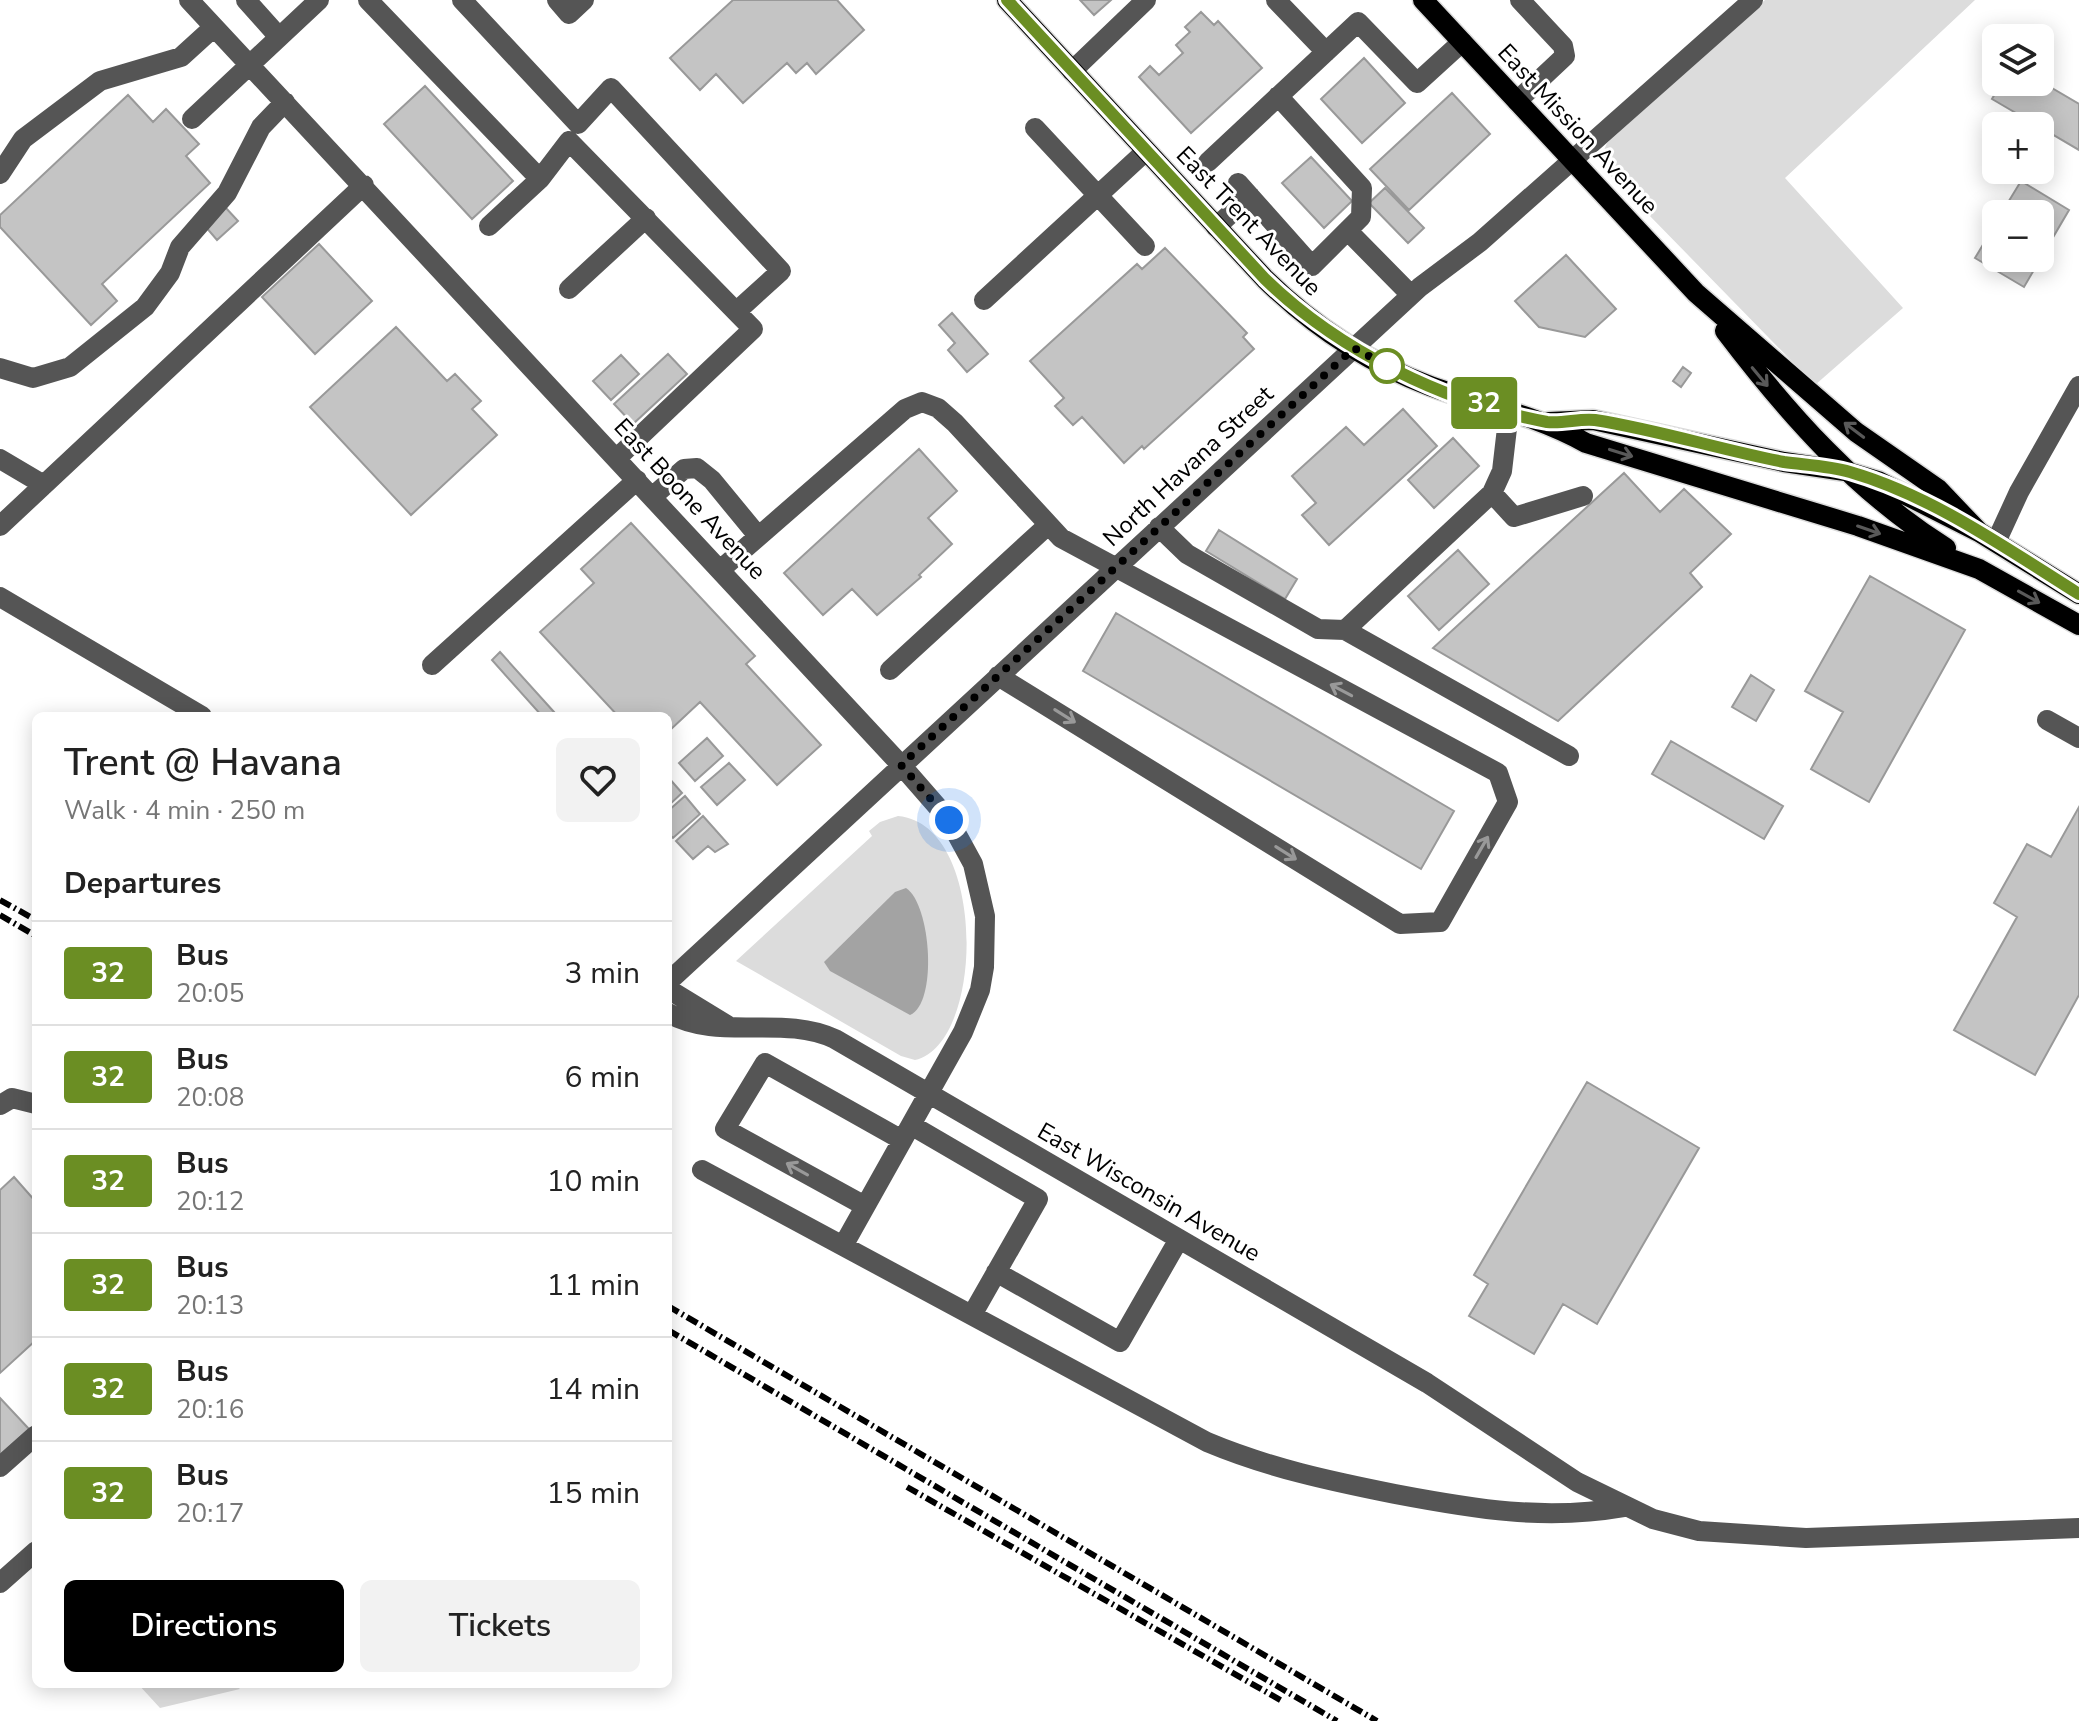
<!DOCTYPE html>
<html lang="en">
<head>
<meta charset="utf-8">
<style>
	:root { --surface:#fff; --page:#f2f2f2; --text:#222; --muted:#767676; --line:#e0e0e0; --accent:#000 }
	body { margin:0; font-family:"Nunito Sans",sans-serif; background:var(--page); color:var(--text); height:100vh; display:flex; flex-direction:column; font-size:30px; white-space:nowrap }
	* { box-sizing:border-box; margin:0 }
	p { font-size:26px; color:var(--muted) }
	.icon { flex:none; width:44px; height:44px; fill:none; stroke:currentColor; stroke-width:2; stroke-linecap:round; stroke-linejoin:round }
	.map { position:relative; flex:1; overflow:hidden }
	.side { position:absolute; left:32px; top:712px; width:640px; height:976px; display:flex; flex-direction:column; background:var(--surface); border-radius:12px; box-shadow:0 4px 20px #0003 }
	.side>* { flex:none }
	.badge { padding:0 16px; border-radius:6px; font-size:28px; line-height:52px }
	.tools { position:absolute; left:1982px; top:24px; display:grid; gap:16px }
	.tools a { display:grid; place-items:center; width:72px; height:72px; border-radius:12px; background:var(--surface); box-shadow:0 4px 20px #0003; font-size:40px }
	.you { position:absolute; width:40px; height:40px; margin:-20px; border:6px solid #fff; border-radius:50%; background:#1a73e8; box-shadow:0 0 0 12px #1a73e833 }
	.map>.badge { position:absolute; translate:-50% -50%; box-shadow:0 0 0 4px #fff }
	h2 { padding:0 32px; font-size:30px; line-height:72px }
	.round { display:grid; place-items:center; flex:none; width:84px; height:84px; border-radius:12px; background:var(--page) }
	.headline { display:flex; align-items:center; justify-content:space-between; height:136px; padding:0 32px }
	h1 { font-size:38px; font-weight:600; line-height:60px }
	.button { display:flex; gap:16px; margin-top:auto; padding:16px 32px }
	.button a { flex:1; height:92px; border-radius:12px; background:var(--accent); color:#fff; font-size:32px; font-weight:600; line-height:92px; text-align:center }
	.button a+a { background:var(--page); color:var(--text) }
	ul { padding:0; list-style:none }
	li { display:flex; align-items:center; gap:24px; height:104px; padding:0 32px; border-top:2px solid var(--line) }
	li div { flex:1 }
	li b { display:block; font-size:30px }
	li em { font-style:normal }
	li .badge { min-width:88px; font-weight:700; text-align:center }
	.map>svg:first-child { display:block }
	.green { fill:#dcdcdc }
	.water { fill:#a3a3a3 }
	.building { fill:#c4c4c4; stroke:#999; stroke-width:2 }
	.lines { fill:none; stroke-linecap:round; stroke-linejoin:round }
	.major-casing { stroke:#dbdbdb; stroke-width:23 }
	.minor { stroke:#555; stroke-width:20 }
	.major { stroke:#000; stroke-width:20 }
	.rail { stroke:#000; stroke-width:6; stroke-dasharray:12 4 2 4; stroke-linecap:butt }
	.oneway { stroke:#595959 }
	.oneway2 { stroke:#999 }
	.line-casing { stroke:#fff; stroke-width:18 }
	.line { stroke:#6b8e23; stroke-width:12 }
	.walk { stroke:#000; stroke-width:8; stroke-dasharray:0 14.4 }
	.stop-dot { fill:#fff; stroke:#6b8e23; stroke-width:4 }
	.labels { text-anchor:middle; stroke-width:6; stroke-linejoin:round; paint-order:stroke }
	.street-label { font-size:24px; fill:#000; stroke:#fff }
</style>
</head>
<body>
<div class="map">
<svg width="2079" height="1721" viewBox="0 0 2079 1721">
	<rect width="100%" height="100%" fill="#fff"/>
	<path class="green" d="M 1765,0 L 1975,0 L 1785,178 L 1903,308 L 1815,385 L 1605,170 L 1600,160 L 1607,143 Z
		M 898,816 C 988,824 985,1045 915,1060 L 901,1056 L 736,961 L 872,836 L 869,831 L 880,822 Z
		M 138,1684 L 235,1684 L 240,1689 L 160,1708 Z"/>
	<path class="water" d="M 906,888 C 931,904 938,1003 910,1015 L 830,971 L 824,962 L 895,892 Z"/>
	<path class="building" d="M 733,0 L 837,0 L 864,30 L 816,74 L 807,63 L 796,73 L 787,63 L 743,103 L 716,74 L 700,90 L 670,58 Z
		M 1080,0 L 1111,0 L 1094,15 Z
		M 1201,12 L 1214,25 L 1218,21 L 1262,68 L 1191,133 L 1139,77 L 1150,66 L 1159,75 L 1183,53 L 1176,45 L 1190,32 L 1185,27 Z
		M 1364,58 L 1405,103 L 1362,143 L 1321,99 Z
		M 2040,81 L 2079,104 L 2079,150 L 1992,99 L 2002,82 Z
		M 425,86 L 513,181 L 472,219 L 384,124 Z
		M 1452,93 L 1490,134 L 1409,210 L 1370,169 Z
		M 128,95 L 153,122 L 166,109 L 199,144 L 186,156 L 210,183 L 102,284 L 117,301 L 91,325 L 0,227 L 0,215 Z
		M 1311,157 L 1352,201 L 1324,228 L 1282,183 Z
		M 2021,181 L 2069,210 L 2024,287 L 1975,258 L 1996,223 L 1996,258 L 2040,258 L 2040,214 L 2001,214 Z
		M 1385,188 L 1424,228 L 1408,243 L 1369,203 Z
		M 225,207 L 238,221 L 217,240 L 205,226 Z
		M 319,244 L 372,301 L 315,354 L 262,297 Z
		M 1165,248 L 1247,333 L 1243,337 L 1254,349 L 1144,449 L 1142,446 L 1124,463 L 1082,417 L 1073,425 L 1055,406 L 1064,398 L 1030,361 L 1137,264 L 1142,269 Z
		M 1566,255 L 1616,309 L 1585,337 L 1539,327 L 1515,301 Z
		M 952,313 L 988,354 L 967,372 L 948,350 L 955,343 L 939,325 Z
		M 396,327 L 447,381 L 455,374 L 481,401 L 472,409 L 497,435 L 411,515 L 310,407 Z
		M 668,354 L 687,374 L 633,424 L 614,404 Z
		M 621,355 L 639,374 L 611,400 L 593,381 Z
		M 1683,367 L 1691,373 L 1681,387 L 1673,381 Z
		M 1403,409 L 1437,446 L 1329,545 L 1302,515 L 1316,503 L 1292,476 L 1346,427 L 1364,445 Z
		M 1453,438 L 1479,466 L 1434,508 L 1408,480 Z
		M 919,449 L 957,491 L 928,518 L 952,544 L 919,575 L 921,577 L 877,615 L 852,589 L 823,615 L 784,573 Z
		M 1624,473 L 1660,512 L 1684,489 L 1731,534 L 1690,573 L 1702,587 L 1558,721 L 1433,648 Z
		M 631,523 L 755,656 L 746,664 L 821,745 L 777,785 L 700,702 L 668,732 L 668,716 L 618,716 L 540,632 L 594,583 L 581,569 Z
		M 1219,530 L 1297,579 L 1285,599 L 1206,551 Z
		M 1458,550 L 1489,584 L 1439,630 L 1408,596 Z
		M 1870,576 L 1965,630 L 1869,802 L 1811,769 L 1843,712 L 1805,691 Z
		M 1116,613 L 1454,811 L 1421,869 L 1083,671 Z
		M 500,652 L 554,712 L 549,716 L 542,716 L 492,660 Z
		M 1751,675 L 1774,690 L 1756,721 L 1732,707 Z
		M 707,738 L 723,756 L 695,781 L 679,763 Z
		M 1671,741 L 1783,806 L 1764,839 L 1652,774 Z
		M 729,763 L 745,780 L 717,805 L 701,787 Z
		M 668,777 L 682,793 L 668,806 Z
		M 685,796 L 700,814 L 673,838 L 668,833 L 668,811 Z
		M 2079,807 L 2079,995 L 2035,1075 L 1954,1030 L 2017,917 L 1994,903 L 2027,844 L 2051,857 Z
		M 703,816 L 728,844 L 715,852 L 708,846 L 693,859 L 676,841 Z
		M 1587,1082 L 1699,1148 L 1597,1324 L 1563,1304 L 1534,1354 L 1469,1316 L 1488,1284 L 1474,1275 Z
		M 14,1177 L 36,1202 L 36,1340 L 0,1373 L 0,1190 Z
		M 0,1398 L 29,1429 L 0,1455 Z"/>
	<g class="lines">
		<defs>
			<path id="major" d="M 1007,0 L 1265,279 C 1312,325 1368,363 1430,386 C 1485,406 1534,414 1586,443 L 1858,526 L 1979,569 L 2079,625
				M 1423,0 L 1696,293 L 1856,432 L 1938,489 L 1979,532
				M 1725,331 C 1788,414 1857,492 1946,548
				M 1549,422 L 1593,420 L 1784,462 L 1845,471 L 1878,481 L 1979,532 L 2079,594"/>
		</defs>
		<use href="#major" class="major-casing"/>
		<path class="minor" d="M 189,0 L 901,765 L 949,820 L 973,864 L 985,916 L 984,967 L 980,990 L 963,1032 L 843,1246
			M 246,0 L 279,37
			M 368,0 L 540,179 L 489,226
			M 462,0 L 578,124 L 611,88 L 781,271 L 737,311
			M 557,0 L 569,14 L 584,0
			M 1276,0 L 1326,52
			M 1072,71 L 1146,0
			M 1517,101 L 1565,56 L 1563,46 L 1520,0
			M 192,119 L 319,0
			M 1035,128 L 1145,246
			M 1208,162 L 1358,22 L 1417,83 L 1462,42
			M 0,174 L 23,139 L 100,81 L 181,57 L 214,27
			M 540,179 L 569,141 L 753,329 L 617,458
			M 1238,183 L 1312,266 L 1361,217 L 1362,188 L 1278,96
			M 1216,227 L 1250,196
			M 1348,231 L 1411,295
			M 569,289 L 646,218
			M 984,300 L 1146,151
			M 0,368 L 33,378 L 70,367 L 145,307 L 170,273 L 180,247 L 227,193 L 261,127 L 285,102
			M 0,459 L 44,485
			M 1492,493 L 1502,471 L 1509,411
			M 652,497 L 684,469 L 697,468 L 712,480 L 758,536
			M 0,526 L 364,185
			M 1159,527 L 1187,554 L 1318,629 L 1345,630 L 1569,756
			M 1996,542 L 2019,492 L 2079,386
			M 720,570 L 905,409 L 922,402 L 938,408 L 955,423 L 1061,538 L 1498,773 L 1508,802 L 1440,922 L 1400,924 L 998,676
			M 0,597 L 202,716
			M 1345,630 L 1492,493 L 1514,517 L 1583,496
			M 432,665 L 637,480
			M 890,670 L 1047,526
			M 2047,720 L 2079,738
			M 668,982 L 1420,287 L 1480,242 L 1753,0
			M 668,989 L 727,1025
			M 668,1013 C 719,1042 782,1014 835,1039 L 1427,1383 L 1577,1482 L 1653,1519 L 1699,1531 L 1806,1538 L 2079,1528
			M 0,1105 L 12,1098 L 36,1104
			M 911,1125 L 1038,1199 L 972,1315
			M 702,1170 L 1207,1442 C 1269,1468 1330,1481 1395,1494 C 1474,1509 1545,1521 1625,1507
			M 865,1206 L 725,1129 L 765,1063 L 902,1140
			M 996,1272 L 1120,1342 L 1179,1239
			M 0,1467 L 36,1435
			M 0,1583 L 36,1551"/>
		<use href="#major" class="major"/>
		<path class="rail" d="M 0,900 L 36,920
			M 0,915 L 36,936
			M 668,1306 L 1377,1721
			M 668,1330 L 1337,1721
			M 907,1487 L 1282,1701"/>
	</g>
	<defs><path id="oneway-shaft" d="M-6 0H5M1.5-3L5.5 0L1.5 3" fill="none" stroke-width="1.6" stroke-linecap="round" stroke-linejoin="round" transform="scale(2)"/></defs>
	<g class="oneway">
		<use href="#oneway-shaft" transform="translate(1760 377) rotate(50)"/>
		<use href="#oneway-shaft" transform="translate(1854 430) rotate(-143)"/>
		<use href="#oneway-shaft" transform="translate(1621 453) rotate(17)"/>
		<use href="#oneway-shaft" transform="translate(1869 530) rotate(19)"/>
		<use href="#oneway-shaft" transform="translate(2029 597) rotate(29)"/>
	</g>
	<g class="oneway2">
		<use href="#oneway-shaft" transform="translate(1341 690) rotate(-152)"/>
		<use href="#oneway-shaft" transform="translate(1065 716) rotate(32)"/>
		<use href="#oneway-shaft" transform="translate(1482 847) rotate(-60)"/>
		<use href="#oneway-shaft" transform="translate(1286 853) rotate(32)"/>
		<use href="#oneway-shaft" transform="translate(797 1169) rotate(-151)"/>
	</g>
	<g class="lines">
		<defs>
			<path id="line" d="M 1007,0 L 1265,279 C 1339,351 1445,403 1547,422 C 1563,424 1580,418 1595,420 C 1659,430 1721,450 1784,462 C 1806,465 1829,466 1850,472 C 1933,496 2007,549 2079,594"/>
		</defs>
		<use href="#line" class="line-casing"/>
		<use href="#line" class="line"/>
		<path class="walk" d="M 949,820 L 901,765 L 1354,348 L 1396,371 L 1387,366"/>
	</g>
	<circle class="stop-dot" cx="1387" cy="366" r="16"/>
	<g class="labels">
		<g class="street-label">
			<text transform="translate(1578 129) rotate(47)" y="8">East Mission Avenue</text>
			<text transform="translate(1249 221) rotate(46)" y="8">East Trent Avenue</text>
			<text transform="translate(1188 466) rotate(-43)" y="8">North Havana Street</text>
			<text transform="translate(690 499) rotate(47)" y="8">East Boone Avenue</text>
			<text transform="translate(1149 1192) rotate(30)" y="8">East Wisconsin Avenue</text>
		</g>
	</g>
</svg>
<div class="tools">
<a><svg class="icon" aria-label="layers" viewBox="0 0 24 24"><path d="M12 4l9 5-9 5-9-5zM3 14l9 5 9-5"/></svg></a>
<a>+</a>
<a>−</a>
</div>
<div class="you" style="left:949px;top:820px"></div>
<b class="badge" style="left:1484px;top:403px;background:#6b8e23;color:#fff">32</b>
<section class="side">
<div class="headline"><div><h1>Trent @ Havana</h1><p>Walk · 4 min · 250 m</p></div><a class="round"><svg class="icon" aria-label="heart" viewBox="0 0 24 24"><path d="M12 20l-8-8c-3-5 5-10 8-4 3-6 11-1 8 4z"/></svg></a></div>
<h2>Departures</h2>
<ul>
<li><span class="badge" style="background:#6b8e23;color:#fff">32</span><div><b>Bus</b><p>20:05</p></div><em>3 min</em></li>
<li><span class="badge" style="background:#6b8e23;color:#fff">32</span><div><b>Bus</b><p>20:08</p></div><em>6 min</em></li>
<li><span class="badge" style="background:#6b8e23;color:#fff">32</span><div><b>Bus</b><p>20:12</p></div><em>10 min</em></li>
<li><span class="badge" style="background:#6b8e23;color:#fff">32</span><div><b>Bus</b><p>20:13</p></div><em>11 min</em></li>
<li><span class="badge" style="background:#6b8e23;color:#fff">32</span><div><b>Bus</b><p>20:16</p></div><em>14 min</em></li>
<li><span class="badge" style="background:#6b8e23;color:#fff">32</span><div><b>Bus</b><p>20:17</p></div><em>15 min</em></li>
</ul>
<div class="button"><a>Directions</a><a>Tickets</a></div>
</section>
</div>
</body>
</html>
